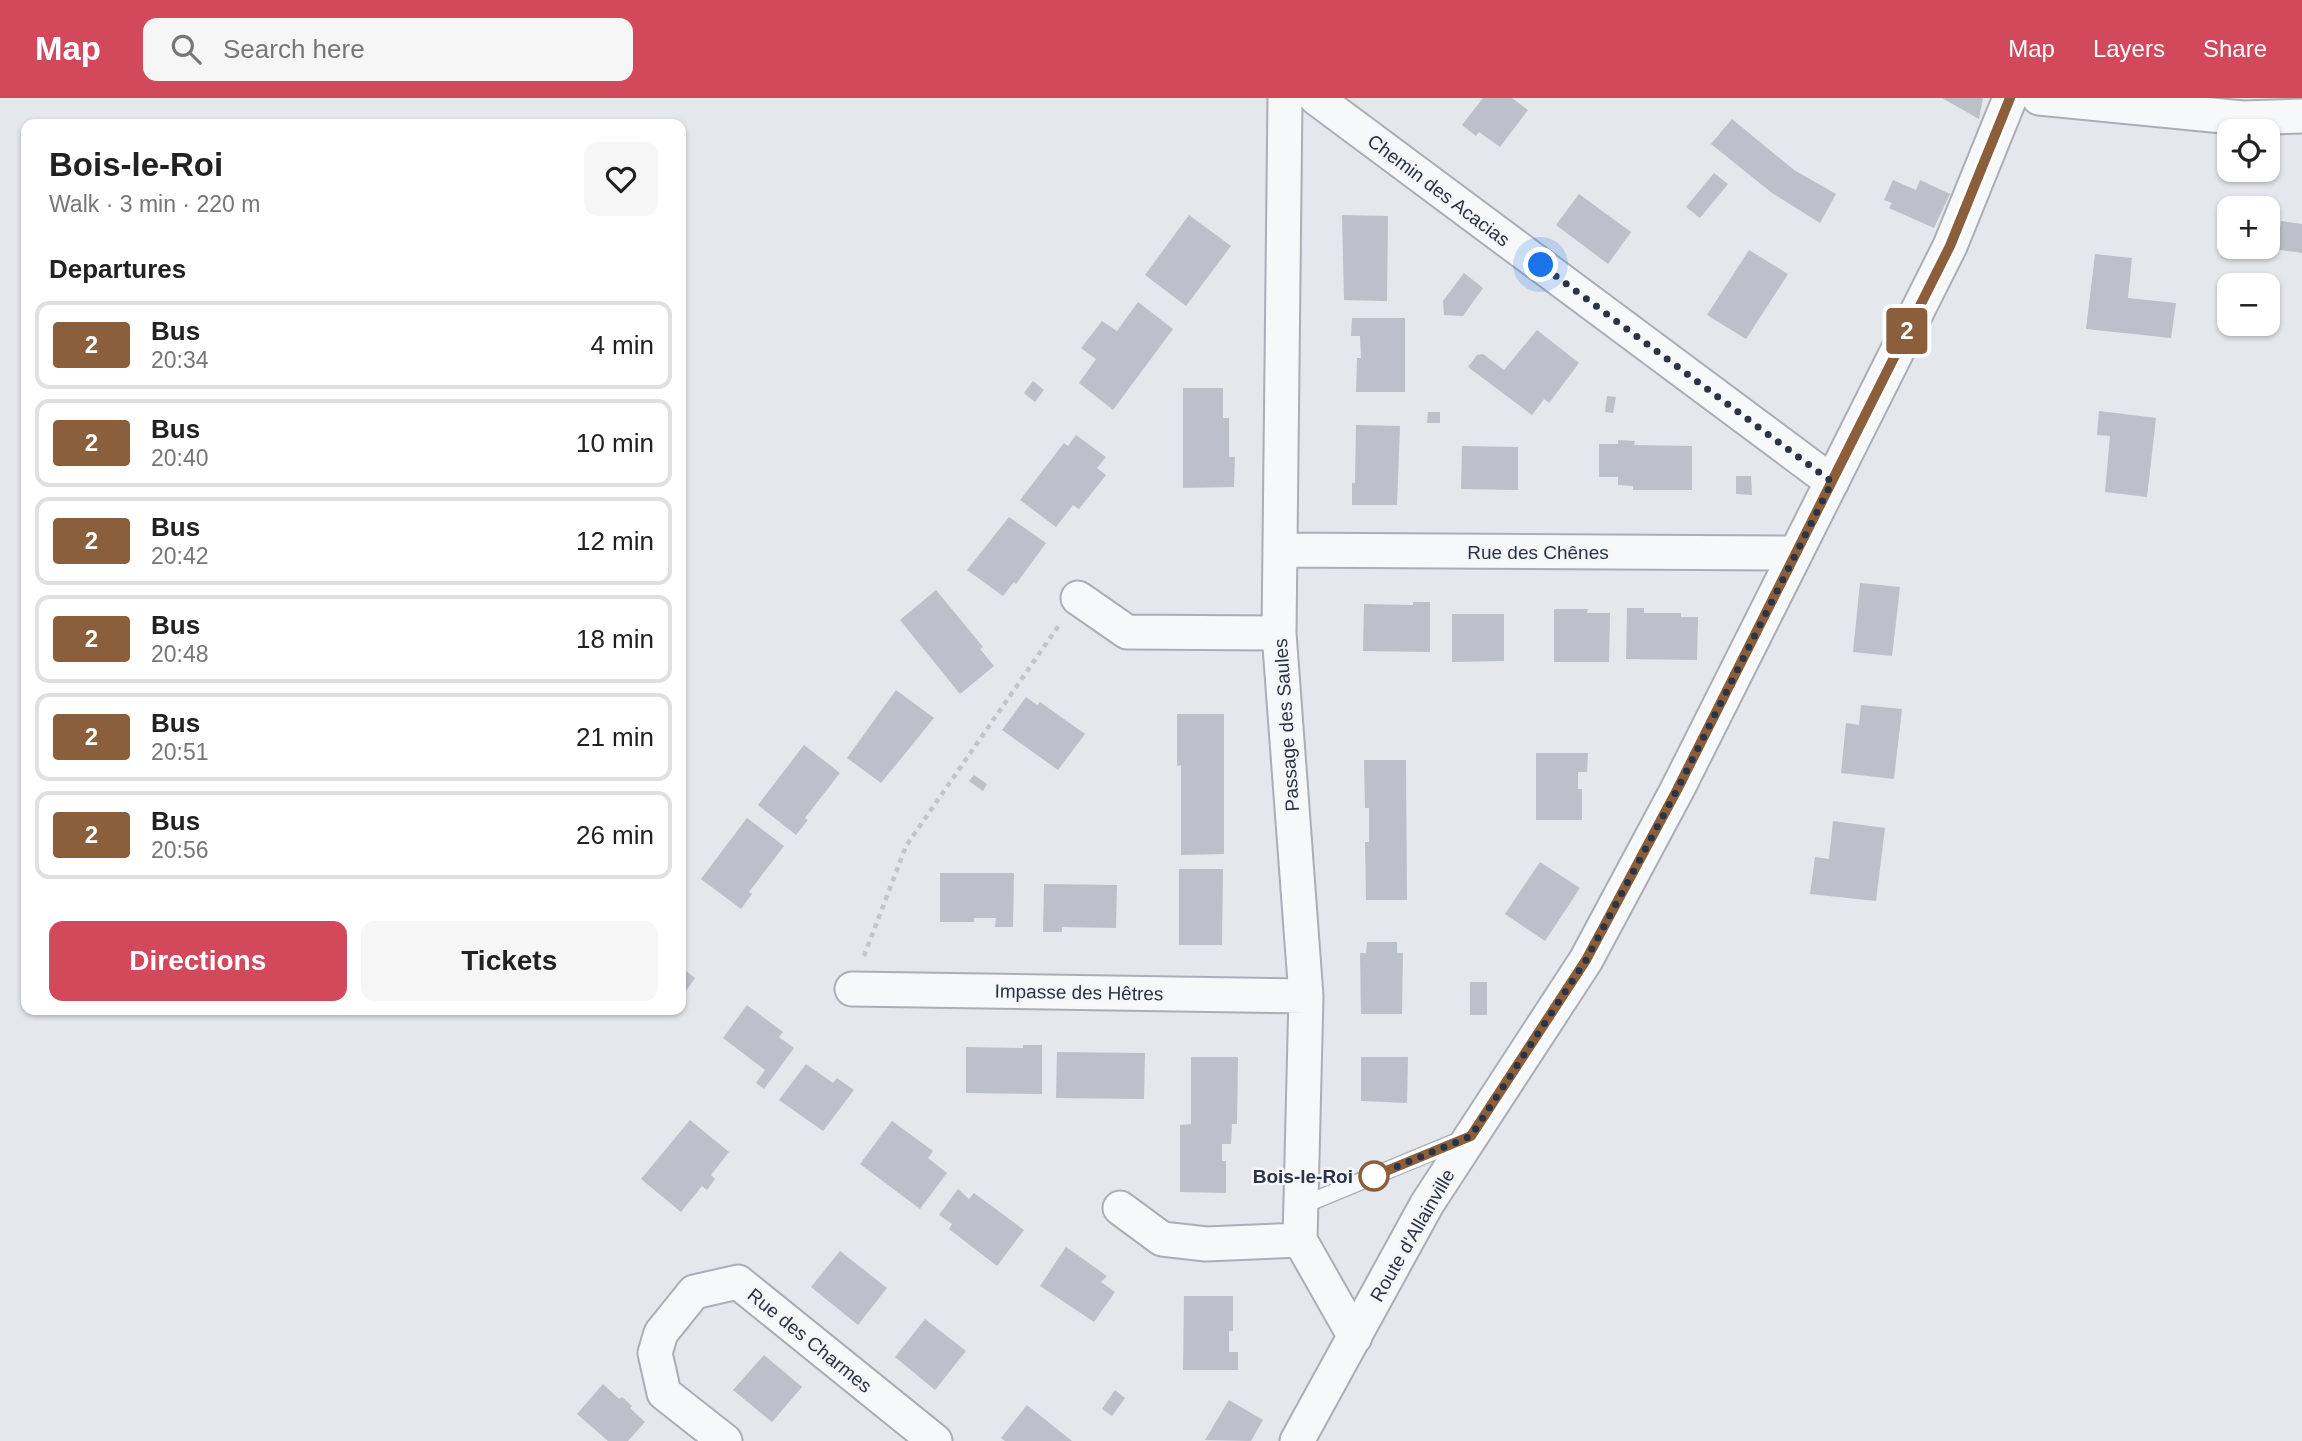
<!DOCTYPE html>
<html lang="en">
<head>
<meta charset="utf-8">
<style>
	:root { --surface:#fff; --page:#f6f6f6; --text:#222; --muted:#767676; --line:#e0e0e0; --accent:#d1495b }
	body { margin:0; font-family:Arial,sans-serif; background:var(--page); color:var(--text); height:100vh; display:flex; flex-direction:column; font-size:26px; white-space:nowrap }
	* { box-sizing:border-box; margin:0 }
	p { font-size:23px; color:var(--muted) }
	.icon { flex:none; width:38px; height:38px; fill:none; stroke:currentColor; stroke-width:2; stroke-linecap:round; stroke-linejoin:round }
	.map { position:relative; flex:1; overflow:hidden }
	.drawer { position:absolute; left:21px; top:21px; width:665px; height:896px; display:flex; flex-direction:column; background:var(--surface); border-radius:14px; box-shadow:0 2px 5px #0004 }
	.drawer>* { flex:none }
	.badge { padding:0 14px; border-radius:5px; font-size:24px; line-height:46px }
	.tools { position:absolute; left:2217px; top:21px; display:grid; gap:14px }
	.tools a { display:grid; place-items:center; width:63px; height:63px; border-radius:14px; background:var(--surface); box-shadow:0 2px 5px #0004; font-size:35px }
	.you { position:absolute; width:35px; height:35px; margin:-18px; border:5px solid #fff; border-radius:50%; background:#1a73e8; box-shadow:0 0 0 10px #1a73e833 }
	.map>.badge { position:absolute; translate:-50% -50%; box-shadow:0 0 0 4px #fff }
	h2 { padding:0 28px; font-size:26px; line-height:63px }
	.round { display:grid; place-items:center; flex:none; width:74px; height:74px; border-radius:14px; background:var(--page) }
	.headline { display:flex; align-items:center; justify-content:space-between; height:119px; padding:0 28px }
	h1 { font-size:33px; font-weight:700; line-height:52px }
	.action { display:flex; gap:14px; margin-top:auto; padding:14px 28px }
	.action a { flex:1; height:80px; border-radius:14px; background:var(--accent); color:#fff; font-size:28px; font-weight:700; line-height:80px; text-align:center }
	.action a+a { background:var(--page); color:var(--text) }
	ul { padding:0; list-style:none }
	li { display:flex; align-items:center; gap:21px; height:88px; margin:0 14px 10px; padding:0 14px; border:4px solid var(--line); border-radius:14px }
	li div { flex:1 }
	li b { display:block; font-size:26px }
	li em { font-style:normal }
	li .badge { min-width:77px; font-weight:700; text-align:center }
	header { display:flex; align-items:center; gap:42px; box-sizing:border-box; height:98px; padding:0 35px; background:var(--accent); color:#fff }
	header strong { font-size:33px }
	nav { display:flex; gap:38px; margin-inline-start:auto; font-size:24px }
	.search { width:490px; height:63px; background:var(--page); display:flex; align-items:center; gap:18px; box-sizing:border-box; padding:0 24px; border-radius:14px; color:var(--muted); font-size:26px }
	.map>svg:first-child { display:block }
	.building { fill:#bbc0ca }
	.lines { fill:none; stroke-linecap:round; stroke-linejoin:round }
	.service-casing { stroke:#a9aeb7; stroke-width:19 }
	.minor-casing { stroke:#a9aeb7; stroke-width:37 }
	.path { stroke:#c2c5cb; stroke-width:4.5; stroke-dasharray:5 5; stroke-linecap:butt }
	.service { stroke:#f7f8fa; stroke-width:16 }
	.minor { stroke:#f7f8fa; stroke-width:33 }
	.line-casing { stroke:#fff; stroke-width:16 }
	.line { stroke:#8b5e3c; stroke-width:10 }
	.walk { stroke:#2b3445; stroke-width:7; stroke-dasharray:0 12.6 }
	.stop-dot { fill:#fff; stroke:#8b5e3c; stroke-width:3.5 }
	.labels { text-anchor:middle; stroke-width:5; stroke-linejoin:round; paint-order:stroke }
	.street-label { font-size:19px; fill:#2b3445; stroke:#f4f6f9 }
	.stop-label { font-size:19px; font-weight:bold; fill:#2b3445; stroke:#f4f6f9; text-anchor:end }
</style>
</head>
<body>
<header>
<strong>Map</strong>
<div class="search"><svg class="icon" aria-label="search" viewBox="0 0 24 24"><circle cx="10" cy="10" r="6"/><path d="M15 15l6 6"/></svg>Search here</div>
<nav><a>Map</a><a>Layers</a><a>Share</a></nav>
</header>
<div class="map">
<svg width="2302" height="1343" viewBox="0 0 2302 1343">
	<rect width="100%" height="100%" fill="#e4e7ec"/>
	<path class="building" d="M 1483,0 L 1512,0 L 1528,12 L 1500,49 L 1479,34 L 1476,38 L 1462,27 Z
		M 1942,0 L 1983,0 L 1979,21 Z
		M 1732,21 L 1794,72 L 1836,96 L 1820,125 L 1772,95 L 1711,46 Z
		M 1714,75 L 1728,86 L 1700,120 L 1686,109 Z
		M 1893,82 L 1916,92 L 1920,82 L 1950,96 L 1934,130 L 1889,110 L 1892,105 L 1884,102 Z
		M 1579,96 L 1631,134 L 1608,166 L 1556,127 Z
		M 1189,117 L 1231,148 L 1186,208 L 1145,177 Z
		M 1342,117 L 1388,118 L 1387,203 L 1344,202 Z
		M 2281,123 L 2302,126 L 2302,155 L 2268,150 L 2269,135 L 2279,137 Z
		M 1749,152 L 1788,176 L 1746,241 L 1707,217 Z
		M 2095,156 L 2132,160 L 2128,200 L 2176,205 L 2171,240 L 2086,231 Z
		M 1464,175 L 1483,190 L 1463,218 L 1444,217 L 1443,203 Z
		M 1138,204 L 1173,231 L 1113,312 L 1079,285 L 1096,261 L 1081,250 L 1102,223 L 1117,233 Z
		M 1352,220 L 1405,220 L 1405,294 L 1356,294 L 1357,260 L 1361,260 L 1360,238 L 1351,238 Z
		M 1537,232 L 1579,265 L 1549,305 L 1544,301 L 1532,317 L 1468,269 L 1477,257 L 1483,256 L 1504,272 Z
		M 1033,283 L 1044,292 L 1035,304 L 1024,295 Z
		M 1183,290 L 1223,290 L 1223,320 L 1229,320 L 1229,359 L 1235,359 L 1234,389 L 1183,390 Z
		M 1607,298 L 1616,299 L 1613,315 L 1605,314 Z
		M 2099,313 L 2156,320 L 2147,399 L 2105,394 L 2110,338 L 2097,337 Z
		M 1428,314 L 1440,314 L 1440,325 L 1427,325 Z
		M 1356,327 L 1400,328 L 1397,407 L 1352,407 L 1352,385 L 1355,385 Z
		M 1076,337 L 1106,359 L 1097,370 L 1106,377 L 1079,411 L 1073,407 L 1056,429 L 1020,402 L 1064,345 L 1068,348 Z
		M 1618,342 L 1635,343 L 1634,347 L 1692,348 L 1692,392 L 1633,392 L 1633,388 L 1618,387 L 1618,379 L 1599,379 L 1599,346 L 1618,346 Z
		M 1462,348 L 1518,349 L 1518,392 L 1461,391 Z
		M 1736,378 L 1751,378 L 1752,397 L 1736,396 Z
		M 1009,419 L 1046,445 L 1016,486 L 1014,484 L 1003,498 L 967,472 Z
		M 1860,485 L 1900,489 L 1892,558 L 1853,554 Z
		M 936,492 L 983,549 L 980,551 L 994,568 L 960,596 L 900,522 Z
		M 1413,504 L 1430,504 L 1430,554 L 1363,553 L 1364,506 L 1413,507 Z
		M 1627,510 L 1644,510 L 1644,515 L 1681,515 L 1681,519 L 1698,519 L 1697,562 L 1626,561 Z
		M 1554,511 L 1588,511 L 1587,515 L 1610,515 L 1609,564 L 1554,564 Z
		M 1452,516 L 1504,516 L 1504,563 L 1452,564 Z
		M 896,592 L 934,620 L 881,685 L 847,660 Z
		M 1026,599 L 1037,607 L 1040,604 L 1085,636 L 1058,672 L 1002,632 Z
		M 1861,607 L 1902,611 L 1894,681 L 1841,675 L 1846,625 L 1859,627 Z
		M 1177,616 L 1224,616 L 1224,756 L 1181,757 L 1181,667 L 1177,668 Z
		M 804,647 L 840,675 L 805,720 L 808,722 L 796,737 L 758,707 Z
		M 1536,655 L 1588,655 L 1587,674 L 1578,674 L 1578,691 L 1582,691 L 1582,722 L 1536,722 Z
		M 1364,662 L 1406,662 L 1407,802 L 1366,802 L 1365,744 L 1369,744 L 1369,710 L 1365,710 Z
		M 974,677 L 987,686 L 983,693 L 969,683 Z
		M 747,720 L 784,748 L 749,794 L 752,796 L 741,811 L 701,781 Z
		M 1833,723 L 1885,730 L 1876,803 L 1810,796 L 1815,759 L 1829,761 Z
		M 1540,764 L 1580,790 L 1545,843 L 1505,816 Z
		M 1179,771 L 1223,771 L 1222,847 L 1179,847 Z
		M 940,775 L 1014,775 L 1013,829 L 995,829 L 996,820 L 974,820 L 974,824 L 940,824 Z
		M 1044,786 L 1117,787 L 1116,830 L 1062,829 L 1062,834 L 1043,834 Z
		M 1367,844 L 1397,844 L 1397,855 L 1403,855 L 1402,916 L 1361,916 L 1360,855 L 1366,855 Z
		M 681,869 L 695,880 L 681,900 Z
		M 1470,884 L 1487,884 L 1487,917 L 1470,917 Z
		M 747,907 L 783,934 L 779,939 L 794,950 L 764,991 L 756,985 L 765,972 L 723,940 Z
		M 1023,947 L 1042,947 L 1042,996 L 966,995 L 966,949 L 1023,950 Z
		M 1057,954 L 1145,955 L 1144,1001 L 1056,1000 Z
		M 1191,959 L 1238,959 L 1237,1026 L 1232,1026 L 1231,1046 L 1222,1046 L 1222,1063 L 1226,1063 L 1226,1095 L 1180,1094 L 1180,1027 L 1191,1026 Z
		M 1361,959 L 1408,959 L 1407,1005 L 1361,1003 Z
		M 806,966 L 833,985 L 837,980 L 854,992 L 823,1033 L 779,1002 Z
		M 690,1022 L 729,1054 L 711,1077 L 715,1081 L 707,1092 L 702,1088 L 681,1114 L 641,1081 Z
		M 892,1023 L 933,1053 L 928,1060 L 947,1075 L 920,1111 L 860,1066 Z
		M 958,1091 L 969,1101 L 974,1095 L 1024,1132 L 997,1168 L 949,1131 L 952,1126 L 939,1117 Z
		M 1066,1149 L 1107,1178 L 1101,1184 L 1115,1194 L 1094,1224 L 1040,1188 Z
		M 840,1153 L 887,1190 L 858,1227 L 811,1189 Z
		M 1184,1198 L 1233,1198 L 1233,1233 L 1229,1233 L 1229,1254 L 1238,1254 L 1238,1272 L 1183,1272 Z
		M 925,1221 L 966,1253 L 935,1292 L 895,1259 Z
		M 764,1257 L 802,1289 L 772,1324 L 733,1292 Z
		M 603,1286 L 619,1301 L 622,1299 L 632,1308 L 630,1310 L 645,1324 L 628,1343 L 608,1343 L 577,1316 Z
		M 1115,1292 L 1125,1300 L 1112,1318 L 1102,1311 Z
		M 1229,1302 L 1263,1322 L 1251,1343 L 1205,1342 Z
		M 1027,1307 L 1072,1343 L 1005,1343 L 1001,1340 Z"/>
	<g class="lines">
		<defs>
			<path id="service" d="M 1301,1108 L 1463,1041"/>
			<path id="minor" d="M 1285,0 L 1279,535 L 1306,898 L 1300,1142 L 1355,1239
				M 1316,0 L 1832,384
				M 2039,0 L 2243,20 L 2302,18
				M 1280,452 L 1796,455
				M 1078,500 L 1127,534 L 1279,535
				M 852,891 L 1306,898
				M 1120,1110 L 1162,1141 L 1206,1146 L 1300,1142
				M 725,1343 L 664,1295 L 655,1255 L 661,1235 L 694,1194 L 738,1184 L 935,1343
				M 1297,1343 L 1427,1106 L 1586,862 L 1677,692 L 1950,148 L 2010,0"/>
		</defs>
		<use href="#service" class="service-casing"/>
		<use href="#minor" class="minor-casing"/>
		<path class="path" d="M 864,858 L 906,748 L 1059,527"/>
		<use href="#service" class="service"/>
		<use href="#minor" class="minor"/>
	</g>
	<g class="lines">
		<defs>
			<path id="line" d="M 1374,1078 L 1471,1038 L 1586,862 L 1677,692 L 1950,148 L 2010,0"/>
		</defs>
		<use href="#line" class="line-casing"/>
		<use href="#line" class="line"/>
		<path class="walk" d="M 1374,1078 L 1471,1038 L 1586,862 L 1677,692 L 1832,384 L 1541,167"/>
	</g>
	<circle class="stop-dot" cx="1374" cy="1078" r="14"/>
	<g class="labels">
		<g class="street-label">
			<text transform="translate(1439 92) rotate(37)" y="7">Chemin des Acacias</text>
			<text x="1538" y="461">Rue des Chênes</text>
			<text transform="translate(1286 627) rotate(-94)" y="7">Passage des Saules</text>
			<text transform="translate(1079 894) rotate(1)" y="7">Impasse des Hêtres</text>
			<text transform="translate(1412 1137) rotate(-60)" y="7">Route d'Allainville</text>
			<text transform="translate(810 1242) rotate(39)" y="7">Rue des Charmes</text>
		</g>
		<g class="stop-label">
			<text x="1353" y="1085">Bois-le-Roi</text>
		</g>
	</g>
</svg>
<div class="tools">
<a><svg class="icon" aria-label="locate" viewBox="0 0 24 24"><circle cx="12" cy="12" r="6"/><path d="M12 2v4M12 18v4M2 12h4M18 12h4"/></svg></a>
<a>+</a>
<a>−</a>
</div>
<div class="you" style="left:1541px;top:167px"></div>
<b class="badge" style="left:1907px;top:233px;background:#8b5e3c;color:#fff">2</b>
<section class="drawer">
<div class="headline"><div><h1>Bois-le-Roi</h1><p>Walk · 3 min · 220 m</p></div><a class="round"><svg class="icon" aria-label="heart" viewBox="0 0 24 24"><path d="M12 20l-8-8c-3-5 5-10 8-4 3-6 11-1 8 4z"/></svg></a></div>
<h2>Departures</h2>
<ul>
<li><span class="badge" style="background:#8b5e3c;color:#fff">2</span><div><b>Bus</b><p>20:34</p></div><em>4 min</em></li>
<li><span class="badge" style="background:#8b5e3c;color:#fff">2</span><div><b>Bus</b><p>20:40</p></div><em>10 min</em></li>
<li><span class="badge" style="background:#8b5e3c;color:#fff">2</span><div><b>Bus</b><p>20:42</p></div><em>12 min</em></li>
<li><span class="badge" style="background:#8b5e3c;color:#fff">2</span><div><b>Bus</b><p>20:48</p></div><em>18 min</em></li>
<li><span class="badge" style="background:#8b5e3c;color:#fff">2</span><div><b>Bus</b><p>20:51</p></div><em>21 min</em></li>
<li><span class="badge" style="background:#8b5e3c;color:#fff">2</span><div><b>Bus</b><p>20:56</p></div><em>26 min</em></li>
</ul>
<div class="action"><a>Directions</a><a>Tickets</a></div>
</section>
</div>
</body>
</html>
